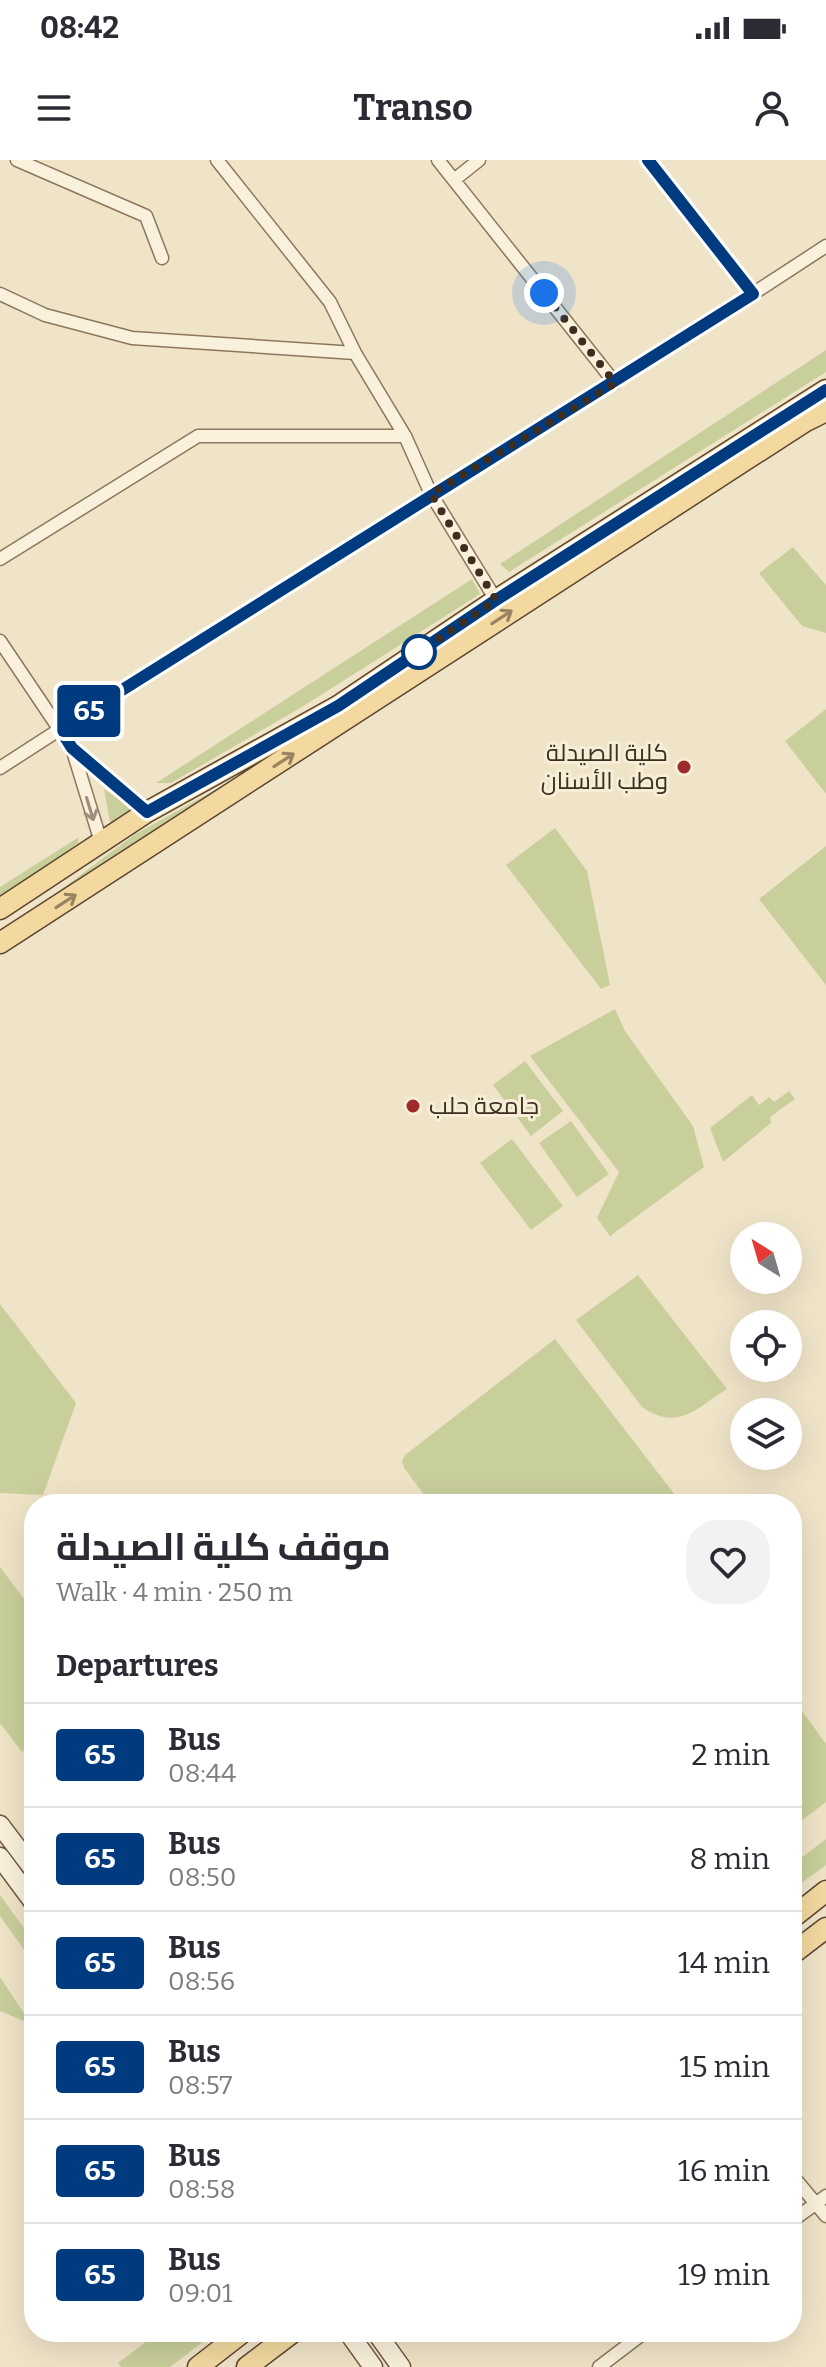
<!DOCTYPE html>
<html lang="en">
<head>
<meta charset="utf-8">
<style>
	:root { --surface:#fff; --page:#f2f2f3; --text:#2b2b33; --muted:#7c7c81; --line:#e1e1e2 }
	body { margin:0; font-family:Bitter,Cairo,serif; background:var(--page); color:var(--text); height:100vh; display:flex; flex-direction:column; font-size:30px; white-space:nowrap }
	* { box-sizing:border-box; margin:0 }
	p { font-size:26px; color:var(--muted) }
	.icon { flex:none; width:44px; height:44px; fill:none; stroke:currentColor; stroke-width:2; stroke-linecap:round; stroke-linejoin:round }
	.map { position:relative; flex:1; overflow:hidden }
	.details { position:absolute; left:24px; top:1334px; width:778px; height:848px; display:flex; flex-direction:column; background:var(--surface); border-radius:32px; box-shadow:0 8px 32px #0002 }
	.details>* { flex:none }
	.badge { padding:0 16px; border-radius:6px; font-size:28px; line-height:52px }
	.needle { width:52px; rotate:323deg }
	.buttons { position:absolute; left:730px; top:1062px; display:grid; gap:16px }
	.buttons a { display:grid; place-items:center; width:72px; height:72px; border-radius:50%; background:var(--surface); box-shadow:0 8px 32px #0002; font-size:40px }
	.you { position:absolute; width:40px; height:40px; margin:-20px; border:6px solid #fff; border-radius:50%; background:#1a73e8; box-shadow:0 0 0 12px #1a73e833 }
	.map>.badge { position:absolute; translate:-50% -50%; box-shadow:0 0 0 4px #fff }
	h2 { padding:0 32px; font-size:30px; line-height:72px }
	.round { display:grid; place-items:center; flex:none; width:84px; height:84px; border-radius:32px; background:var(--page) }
	.head { display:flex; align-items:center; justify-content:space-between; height:136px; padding:0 32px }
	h1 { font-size:38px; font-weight:700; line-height:60px }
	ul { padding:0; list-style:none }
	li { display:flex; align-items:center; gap:24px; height:104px; padding:0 32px; border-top:2px solid var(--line) }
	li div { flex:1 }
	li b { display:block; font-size:30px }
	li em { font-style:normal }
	li .badge { min-width:88px; font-weight:700; text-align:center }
	.status { display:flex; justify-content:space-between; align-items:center; height:56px; padding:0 40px; background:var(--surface); direction:ltr }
	.status svg { height:22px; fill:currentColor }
	header { display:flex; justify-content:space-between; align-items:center; height:104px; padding:0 32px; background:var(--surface); font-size:36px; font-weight:700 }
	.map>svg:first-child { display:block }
	.green { fill:#c9cf9b }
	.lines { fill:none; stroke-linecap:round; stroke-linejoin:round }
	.street-casing { stroke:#8d765c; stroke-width:15 }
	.secondary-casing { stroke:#6f573f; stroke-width:21 }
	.primary-casing { stroke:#5b4430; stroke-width:23 }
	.street { stroke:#faf1dc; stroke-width:12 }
	.secondary { stroke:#faf1dc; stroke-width:18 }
	.primary { stroke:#f3d9a0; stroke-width:20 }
	.oneway { stroke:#988460 }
	.oneway2 { stroke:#9c907e }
	.line-casing { stroke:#fff; stroke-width:18 }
	.line { stroke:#003b80; stroke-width:12 }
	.walk { stroke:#3d2e20; stroke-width:8; stroke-dasharray:0 14.4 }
	.stop-dot { fill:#fff; stroke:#003b80; stroke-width:4 }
	.poi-dot { fill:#9e2a2b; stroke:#f7eed8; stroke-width:3 }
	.labels { text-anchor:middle; stroke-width:6; stroke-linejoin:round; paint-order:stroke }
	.poi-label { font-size:24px; fill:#3d2e20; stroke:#f7eed8; text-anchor:end }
</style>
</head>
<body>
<div class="status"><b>08:42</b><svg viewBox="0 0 49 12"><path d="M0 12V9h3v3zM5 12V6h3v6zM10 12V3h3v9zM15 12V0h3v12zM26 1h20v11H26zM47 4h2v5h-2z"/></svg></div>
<header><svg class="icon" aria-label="menu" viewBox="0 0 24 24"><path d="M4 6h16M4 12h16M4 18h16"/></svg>Transo<svg class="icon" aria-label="person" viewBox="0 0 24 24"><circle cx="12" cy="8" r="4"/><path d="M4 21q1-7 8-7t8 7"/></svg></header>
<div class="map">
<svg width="826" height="2207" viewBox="0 0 826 2207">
	<rect width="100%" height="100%" fill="#f0e4c8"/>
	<path class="green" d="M 826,190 L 826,212 L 509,412 L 500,404 Z
		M 793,387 L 826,425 L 826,473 L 802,466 L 759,413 Z
		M 472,419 L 480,434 L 302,547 L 171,623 L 156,623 Z
		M 826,549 L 826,634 L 785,581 Z
		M 319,572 L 0,775 L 134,675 Z
		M 104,629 L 133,648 L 110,663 Z
		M 555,668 L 587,711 L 610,825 L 601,829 L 506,705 Z
		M 79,677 L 78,683 L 0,740 L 0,727 Z
		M 826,686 L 826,825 L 759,739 Z
		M 615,849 L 625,871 L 693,966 L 704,1007 L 610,1076 L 597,1058 L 619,1012 L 530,896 Z
		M 525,901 L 563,951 L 531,976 L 493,925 Z
		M 789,931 L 795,939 L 770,957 L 771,963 L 723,1002 L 710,968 L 752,935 L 759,945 L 769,937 L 774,942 Z
		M 571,961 L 609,1014 L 577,1037 L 539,983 Z
		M 512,979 L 563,1046 L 531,1070 L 480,1003 Z
		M 638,1115 L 727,1229 C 696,1248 679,1272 642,1247 L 576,1160 Z
		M 0,1144 L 76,1243 L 43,1335 L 0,1333 Z
		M 555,1179 L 682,1344 L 431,1344 L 404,1308 L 402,1301 L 405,1295 Z
		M 0,1407 L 34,1452 L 34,1583 L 22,1592 L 0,1563 Z
		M 792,1537 L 826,1584 L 826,1642 L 792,1668 Z
		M 826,1679 L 826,1705 L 792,1730 L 792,1705 Z
		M 0,1735 L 34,1782 L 34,1804 L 0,1756 Z
		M 0,1817 L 31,1864 L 0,1851 Z
		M 159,2172 L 216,2172 L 170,2207 L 121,2207 L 118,2203 Z"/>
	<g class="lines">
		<defs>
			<path id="street" d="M 17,0 L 146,56 L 162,98
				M 217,0 L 330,142 L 355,193 L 405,276 L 431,334 L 496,440
				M 438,0 L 615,223
				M 648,0 L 753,134
				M 454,20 L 479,0
				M 0,134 L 45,155 L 132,178 L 355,193
				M 0,399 L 198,276 L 405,276
				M 0,481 L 72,588
				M 0,608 C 273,430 554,265 826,86
				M 101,682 L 72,588 L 147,652
				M 792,2015 L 826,2056
				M 792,2061 L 826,2036
				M 599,2207 L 645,2172"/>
			<path id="secondary" d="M 0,1665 L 34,1710
				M 0,1697 L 34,1743
				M 348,2172 L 373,2207
				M 376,2172 L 401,2207"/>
			<path id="primary" d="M 0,749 L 147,652 L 338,546 L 496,440 L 826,230
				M 0,783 L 804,262 L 826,251
				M 792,1758 L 826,1731
				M 792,1794 L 826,1768
				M 198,2207 L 243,2172
				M 247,2207 L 293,2172"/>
		</defs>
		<use href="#street" class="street-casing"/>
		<use href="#secondary" class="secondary-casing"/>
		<use href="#primary" class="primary-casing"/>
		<use href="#street" class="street"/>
		<use href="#secondary" class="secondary"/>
		<use href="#primary" class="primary"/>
	</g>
	<defs><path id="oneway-shaft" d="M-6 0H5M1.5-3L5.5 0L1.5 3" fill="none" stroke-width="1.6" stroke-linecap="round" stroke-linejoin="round" transform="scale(2)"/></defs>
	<g class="oneway">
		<use href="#oneway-shaft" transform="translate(502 457) rotate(-33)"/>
		<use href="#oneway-shaft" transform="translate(284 600) rotate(-33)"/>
		<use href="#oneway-shaft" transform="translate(66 741) rotate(-33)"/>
	</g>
	<use class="oneway2" href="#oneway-shaft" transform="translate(90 649) rotate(73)"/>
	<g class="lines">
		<defs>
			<path id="line" d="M 648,0 L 753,134 L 60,569 L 72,588 L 147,652 L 338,546 L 496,440 L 826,230"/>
		</defs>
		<use href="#line" class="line-casing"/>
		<use href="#line" class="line"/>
		<path class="walk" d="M 419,492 L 417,493 L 496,440 L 431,334 L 615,223 L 544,133"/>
	</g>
	<circle class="stop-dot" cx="419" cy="492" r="16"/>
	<g class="poi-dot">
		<circle cx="684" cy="607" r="8"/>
		<circle cx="413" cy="946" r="8"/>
	</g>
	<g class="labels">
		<g class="poi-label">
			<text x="668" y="601">كلية الصيدلة<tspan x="668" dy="28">وطب الأسنان</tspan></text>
			<text x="429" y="954" text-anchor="start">جامعة حلب</text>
		</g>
	</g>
</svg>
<div class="buttons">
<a><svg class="needle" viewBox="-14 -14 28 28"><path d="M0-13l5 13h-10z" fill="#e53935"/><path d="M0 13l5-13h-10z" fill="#7c7c81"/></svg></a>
<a><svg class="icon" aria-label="locate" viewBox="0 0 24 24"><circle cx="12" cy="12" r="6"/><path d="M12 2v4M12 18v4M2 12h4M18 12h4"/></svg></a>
<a><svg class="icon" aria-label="layers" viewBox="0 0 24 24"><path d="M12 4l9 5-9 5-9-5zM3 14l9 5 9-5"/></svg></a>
</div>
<div class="you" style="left:544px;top:133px"></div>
<b class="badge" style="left:89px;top:551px;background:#003b80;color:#fff">65</b>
<section class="details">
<div class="head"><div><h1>موقف كلية الصيدلة</h1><p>Walk · 4 min · 250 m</p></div><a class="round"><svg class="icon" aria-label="heart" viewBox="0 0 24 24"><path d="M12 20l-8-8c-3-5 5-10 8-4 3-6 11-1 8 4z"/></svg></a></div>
<h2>Departures</h2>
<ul>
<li><span class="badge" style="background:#003b80;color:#fff">65</span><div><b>Bus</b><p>08:44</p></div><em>2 min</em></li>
<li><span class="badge" style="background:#003b80;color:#fff">65</span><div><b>Bus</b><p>08:50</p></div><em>8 min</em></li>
<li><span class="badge" style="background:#003b80;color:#fff">65</span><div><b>Bus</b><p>08:56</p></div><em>14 min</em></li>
<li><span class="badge" style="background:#003b80;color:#fff">65</span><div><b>Bus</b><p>08:57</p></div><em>15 min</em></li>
<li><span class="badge" style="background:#003b80;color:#fff">65</span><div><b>Bus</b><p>08:58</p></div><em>16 min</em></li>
<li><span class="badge" style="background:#003b80;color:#fff">65</span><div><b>Bus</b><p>09:01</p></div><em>19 min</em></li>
</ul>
</section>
</div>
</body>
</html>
